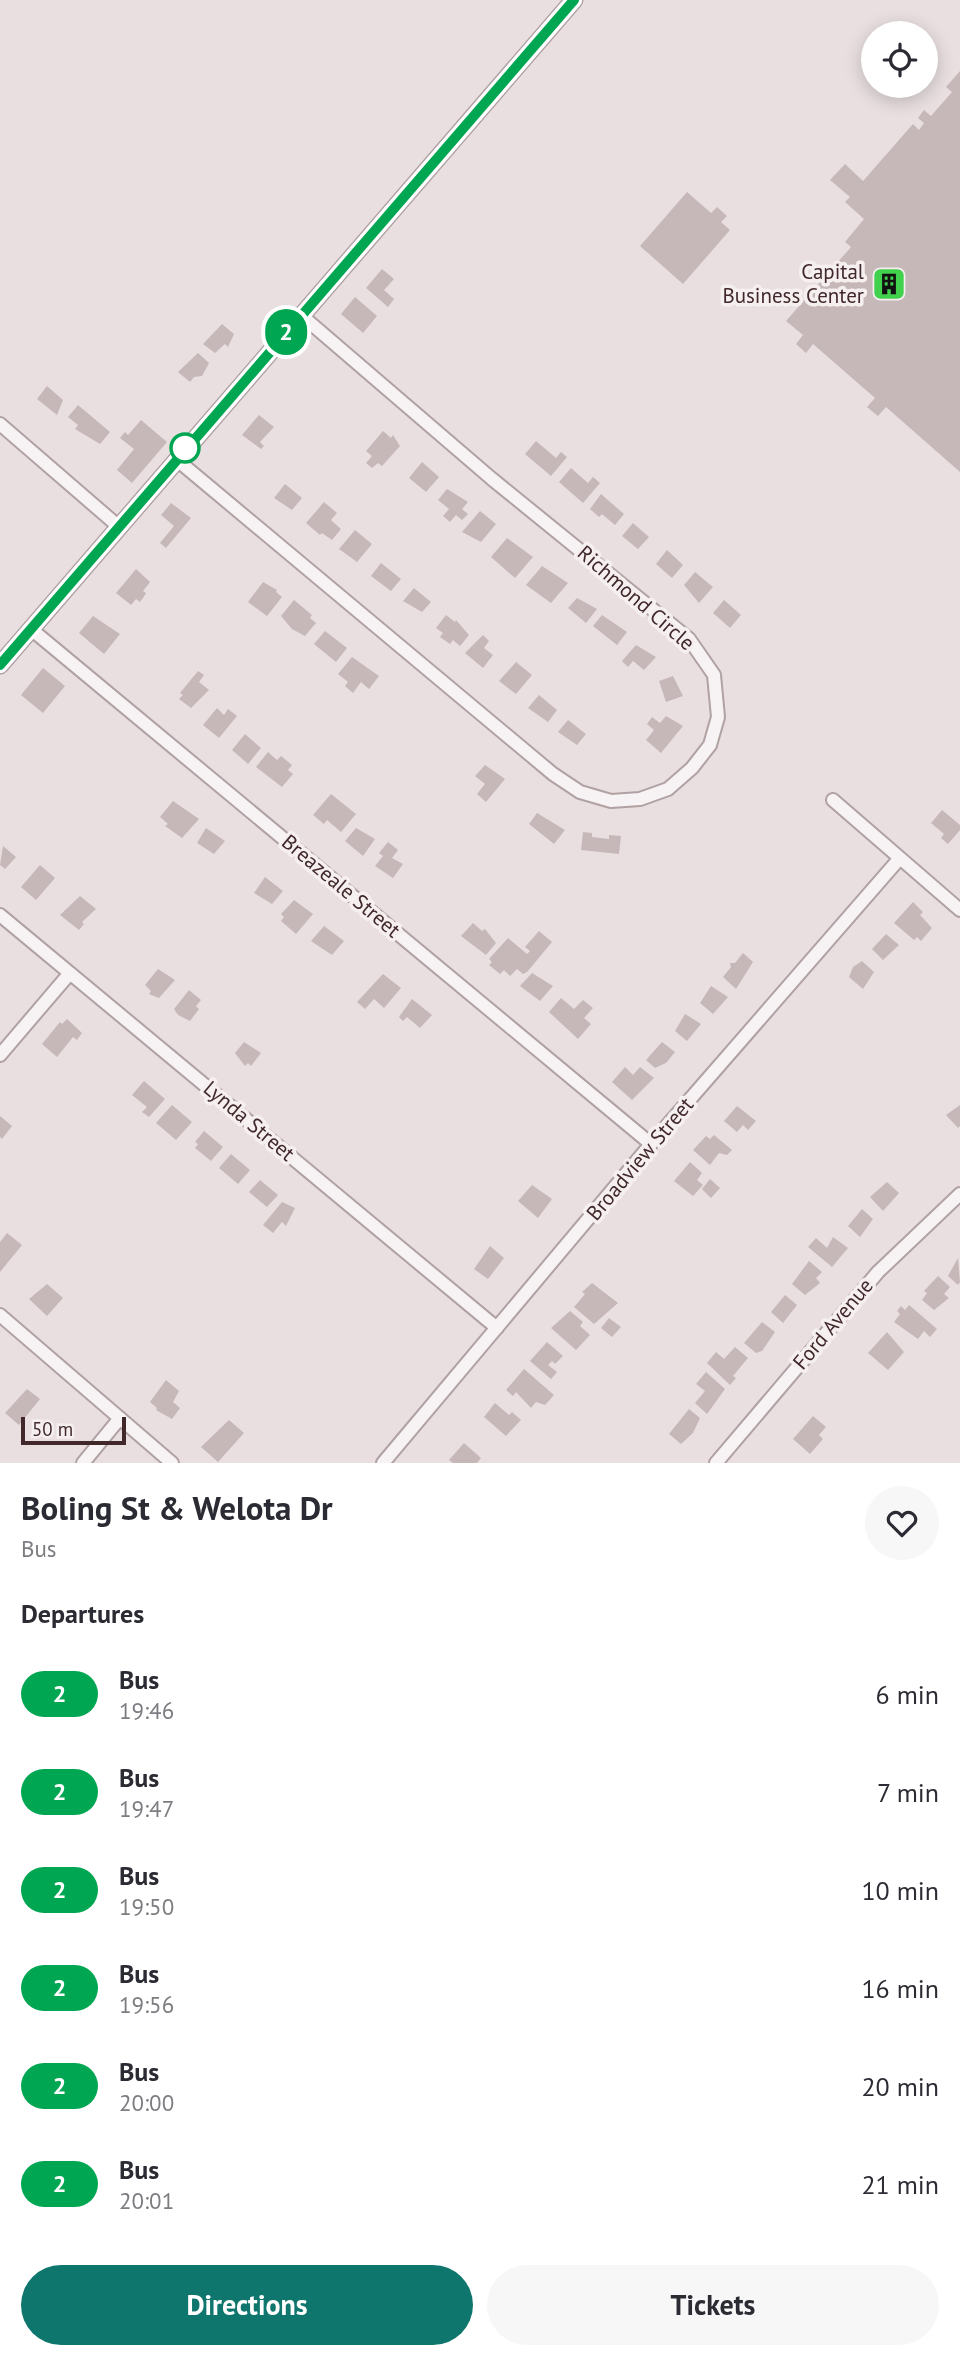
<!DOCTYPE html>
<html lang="en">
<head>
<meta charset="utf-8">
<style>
	:root { --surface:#fff; --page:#f7f7f7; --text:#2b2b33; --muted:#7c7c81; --accent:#0f766e }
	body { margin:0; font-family:"PT Sans",sans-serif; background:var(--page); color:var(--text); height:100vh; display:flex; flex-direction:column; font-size:26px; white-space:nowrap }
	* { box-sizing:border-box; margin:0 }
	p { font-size:23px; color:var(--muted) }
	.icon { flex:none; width:38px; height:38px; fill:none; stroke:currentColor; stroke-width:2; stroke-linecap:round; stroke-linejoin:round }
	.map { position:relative; height:1463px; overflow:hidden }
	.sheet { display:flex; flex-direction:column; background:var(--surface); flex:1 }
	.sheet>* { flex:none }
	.badge { padding:0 14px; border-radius:23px; font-size:24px; line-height:46px }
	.tools { position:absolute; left:861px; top:21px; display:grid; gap:14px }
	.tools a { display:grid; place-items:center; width:77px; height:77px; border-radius:50%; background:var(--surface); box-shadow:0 4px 18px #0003; font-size:35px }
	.scale { position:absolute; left:21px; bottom:18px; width:105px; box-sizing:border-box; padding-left:7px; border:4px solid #40282b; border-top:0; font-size:19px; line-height:24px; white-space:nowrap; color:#40282b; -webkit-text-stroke:5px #f6eff0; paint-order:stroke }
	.map>.badge { position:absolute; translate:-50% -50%; box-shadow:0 0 0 4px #fff }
	h2 { padding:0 21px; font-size:26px; line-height:63px }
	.round { display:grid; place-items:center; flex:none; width:74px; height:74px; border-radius:37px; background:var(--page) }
	.summary { display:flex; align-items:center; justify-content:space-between; height:119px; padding:0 21px }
	h1 { font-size:33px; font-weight:700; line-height:52px }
	.cta { display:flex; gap:14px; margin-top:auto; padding:14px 21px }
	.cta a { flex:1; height:80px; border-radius:42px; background:var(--accent); color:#fff; font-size:28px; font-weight:700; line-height:80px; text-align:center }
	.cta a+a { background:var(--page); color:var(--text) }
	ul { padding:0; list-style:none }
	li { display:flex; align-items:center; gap:21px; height:98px; padding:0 21px }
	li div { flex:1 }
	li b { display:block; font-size:26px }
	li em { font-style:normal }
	li .badge { min-width:77px; font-weight:700; text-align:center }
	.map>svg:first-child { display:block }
	.building { fill:#c6b7b9 }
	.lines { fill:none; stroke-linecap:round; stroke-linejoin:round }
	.minor-casing { stroke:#b0a1a3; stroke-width:16 }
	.tertiary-casing { stroke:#b0a1a3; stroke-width:19 }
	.minor { stroke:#f7f2f3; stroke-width:12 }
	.tertiary { stroke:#f7f2f3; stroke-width:16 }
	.line-casing { stroke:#fff; stroke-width:16 }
	.line { stroke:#00a651; stroke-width:10 }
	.stop-dot { fill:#fff; stroke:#00a651; stroke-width:3.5 }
	.labels { text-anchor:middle; stroke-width:7; stroke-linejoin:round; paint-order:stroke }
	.poi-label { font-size:21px; fill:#40282b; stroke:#f6eff0; text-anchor:end }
	.street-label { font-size:21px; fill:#40282b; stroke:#f6eff0 }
</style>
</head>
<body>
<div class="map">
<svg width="960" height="1463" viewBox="0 0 960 1463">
	<rect width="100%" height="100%" fill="#e9dfe1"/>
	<path class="building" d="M 960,71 L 960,472 L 886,407 L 878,416 L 867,407 L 875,398 L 813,344 L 806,353 L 796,344 L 803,335 L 786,321 L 851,247 L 845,242 L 864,219 L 845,202 L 850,197 L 830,180 L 845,164 L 863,181 L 913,124 L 919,130 L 924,123 L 918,118 L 924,110 L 931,116 L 952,92 L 946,87 Z
		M 687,192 L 711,213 L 717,207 L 727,216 L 721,222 L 730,230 L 683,284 L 640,246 Z
		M 382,269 L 394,279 L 384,290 L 394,299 L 388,307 L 366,288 Z
		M 355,297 L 377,316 L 363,333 L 341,314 Z
		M 222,324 L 234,334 L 228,347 L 225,344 L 215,353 L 203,344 Z
		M 198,353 L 209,363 L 202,376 L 194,377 L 190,382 L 178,372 Z
		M 47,386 L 63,400 L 57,415 L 37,399 Z
		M 78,405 L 110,432 L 100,444 L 75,429 L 78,425 L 68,417 Z
		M 259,415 L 274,427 L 260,442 L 264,446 L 261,449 L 242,435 Z
		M 141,420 L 167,442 L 132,483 L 117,470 L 134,449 L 120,438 L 125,432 L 128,435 Z
		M 383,431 L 391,438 L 393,435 L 400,446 L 382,466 L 378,463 L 372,468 L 366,463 L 372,456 L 366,451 Z
		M 536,441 L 556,458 L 561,452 L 567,457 L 551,476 L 525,454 Z
		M 422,462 L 439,477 L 426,492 L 409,478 Z
		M 571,468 L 588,483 L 593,477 L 600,483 L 583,503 L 559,482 Z
		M 285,484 L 302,498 L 292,510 L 274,498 Z
		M 447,489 L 468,502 L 462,509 L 468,514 L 462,520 L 456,515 L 450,522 L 443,516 L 449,509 L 438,500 Z
		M 601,494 L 624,514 L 615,525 L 602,514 L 599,517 L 590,509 Z
		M 324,502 L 337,513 L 331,520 L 341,529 L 332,540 L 322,533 L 320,535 L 306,523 Z
		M 171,503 L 191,518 L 166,548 L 160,543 L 174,526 L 161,515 Z
		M 480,511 L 496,524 L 481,542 L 462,532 Z
		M 633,523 L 649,537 L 638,549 L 622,536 Z
		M 355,530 L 372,544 L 357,562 L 339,549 Z
		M 507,538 L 533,557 L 515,578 L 491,557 Z
		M 667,550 L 683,565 L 672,578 L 656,564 Z
		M 381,563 L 401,579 L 391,591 L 371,576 Z
		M 542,566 L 568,583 L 551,603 L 526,585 Z
		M 136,569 L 150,582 L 143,591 L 146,593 L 143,598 L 140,602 L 136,599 L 131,605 L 116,593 Z
		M 695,572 L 713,587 L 699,603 L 684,585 Z
		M 263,582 L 277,590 L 276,592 L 282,597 L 267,616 L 248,602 Z
		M 414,588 L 431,602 L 422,612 L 403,601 Z
		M 577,598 L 597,609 L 586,623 L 568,608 Z
		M 294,600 L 312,615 L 310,618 L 316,623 L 305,636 L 292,629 L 281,616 Z
		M 724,600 L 741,615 L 730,628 L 713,613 Z
		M 446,615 L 455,622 L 456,620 L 469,635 L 460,646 L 453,640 L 450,644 L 440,637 L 443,633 L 436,628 Z
		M 602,615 L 627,632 L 617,645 L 593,626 Z
		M 93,616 L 120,634 L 104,654 L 79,633 Z
		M 325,631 L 347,648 L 336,662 L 314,644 Z
		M 483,635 L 489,641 L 484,648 L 493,655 L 483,668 L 465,653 Z
		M 636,645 L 656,657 L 644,670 L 633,661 L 628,667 L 622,661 Z
		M 352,657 L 379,676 L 369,689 L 361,682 L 353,693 L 345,686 L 348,682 L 338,674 Z
		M 516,662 L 532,675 L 516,694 L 499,681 Z
		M 43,668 L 65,686 L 43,713 L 21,695 Z
		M 198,671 L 204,675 L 199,682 L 209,690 L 191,708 L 179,699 L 183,695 L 180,693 Z
		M 673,676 L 683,696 L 666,702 L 659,681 Z
		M 539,695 L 557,710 L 548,722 L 528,708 Z
		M 217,708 L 224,715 L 228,709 L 237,716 L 219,738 L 203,725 Z
		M 666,716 L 683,726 L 661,753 L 646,740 L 654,730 L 647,724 L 652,717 L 660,723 Z
		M 568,720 L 586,734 L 577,745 L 558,732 Z
		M 245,734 L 261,748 L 248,764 L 232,750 Z
		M 268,752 L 277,760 L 281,756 L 292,765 L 288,770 L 293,774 L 282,787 L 256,767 Z
		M 485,765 L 505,779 L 486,802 L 477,794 L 485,784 L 475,776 Z
		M 331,794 L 356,814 L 341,832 L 327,820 L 324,824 L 313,815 Z
		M 173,801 L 199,819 L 182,838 L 165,826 L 168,824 L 160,817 Z
		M 942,810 L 960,825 L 960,830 L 948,844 L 941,838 L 944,834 L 931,823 Z
		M 537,813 L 565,830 L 554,844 L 529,824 Z
		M 206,828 L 225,841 L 214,854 L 197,843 Z
		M 356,828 L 375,839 L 363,856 L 345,841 Z
		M 583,832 L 592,833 L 592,837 L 609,839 L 609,835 L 621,836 L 619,854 L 581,850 Z
		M 388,842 L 398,850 L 392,858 L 403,864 L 393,878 L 375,866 L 383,856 L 379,853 Z
		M 3,846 L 16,857 L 5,869 L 0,865 Z
		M 40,865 L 55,878 L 36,900 L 21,887 Z
		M 265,877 L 283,891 L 272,904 L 254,893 Z
		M 80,896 L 96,909 L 82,922 L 84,924 L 79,930 L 60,915 Z
		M 294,900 L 313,914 L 296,934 L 281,921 L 284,917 L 281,914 Z
		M 913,902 L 923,912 L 920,915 L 932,928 L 921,941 L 917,937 L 914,940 L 894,923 Z
		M 473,923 L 482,931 L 485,929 L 496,943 L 486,955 L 461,936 Z
		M 324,926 L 344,941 L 332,955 L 311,941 Z
		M 539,931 L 552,942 L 527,972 L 523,974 L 517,969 L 510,976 L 504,970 L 500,974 L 489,965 L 492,962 L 489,959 L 508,938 L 527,954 L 530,951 L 525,947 Z
		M 886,934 L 899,945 L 883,960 L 872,949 Z
		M 743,953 L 753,962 L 736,989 L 723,977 L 731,967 L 730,963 L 735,963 Z
		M 862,961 L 874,972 L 863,989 L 849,977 L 853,967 Z
		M 158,969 L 175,980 L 159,998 L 149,994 L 151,991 L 145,985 Z
		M 532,973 L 553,986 L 540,1001 L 520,986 Z
		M 383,974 L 401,988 L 384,1008 L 374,999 L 365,1009 L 357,1002 Z
		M 711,986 L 728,997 L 713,1014 L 700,1003 Z
		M 189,990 L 201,1000 L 196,1006 L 199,1009 L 190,1021 L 178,1015 L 174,1009 Z
		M 561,998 L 574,1009 L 583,1000 L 593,1008 L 584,1018 L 591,1024 L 578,1039 L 549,1012 Z
		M 412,999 L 432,1015 L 420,1028 L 407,1017 L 403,1021 L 399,1017 Z
		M 685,1014 L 701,1024 L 687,1041 L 675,1031 Z
		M 67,1019 L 82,1033 L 77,1040 L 73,1037 L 57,1057 L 42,1044 L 60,1022 L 62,1024 Z
		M 244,1042 L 261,1053 L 251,1066 L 248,1063 L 245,1066 L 235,1053 Z
		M 662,1042 L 675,1052 L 666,1063 L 655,1068 L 646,1060 Z
		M 625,1067 L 633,1075 L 640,1067 L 654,1078 L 632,1100 L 612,1082 Z
		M 144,1081 L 165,1099 L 149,1117 L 142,1112 L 147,1107 L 132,1095 Z
		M 172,1105 L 192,1122 L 176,1140 L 156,1123 Z
		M 960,1105 L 960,1126 L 958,1128 L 946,1115 Z
		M 737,1106 L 756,1121 L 748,1130 L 743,1125 L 737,1132 L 724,1121 Z
		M 0,1116 L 12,1126 L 2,1139 L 0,1137 Z
		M 204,1131 L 223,1147 L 211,1161 L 195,1148 L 198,1144 L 195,1142 Z
		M 714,1135 L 732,1150 L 727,1155 L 719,1153 L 710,1165 L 693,1150 L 706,1136 L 710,1139 Z
		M 231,1154 L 250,1170 L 238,1184 L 219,1168 Z
		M 690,1162 L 702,1173 L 697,1180 L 703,1185 L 693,1196 L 674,1181 Z
		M 710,1179 L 720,1188 L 711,1198 L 702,1189 Z
		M 260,1180 L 278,1195 L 267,1207 L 249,1192 Z
		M 887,1182 L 899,1193 L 883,1211 L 870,1197 Z
		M 532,1185 L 552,1199 L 538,1218 L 518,1201 Z
		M 282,1202 L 295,1208 L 286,1226 L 282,1222 L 273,1233 L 263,1225 Z
		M 862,1209 L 873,1219 L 860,1237 L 848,1226 Z
		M 7,1233 L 22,1245 L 0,1272 L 0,1242 Z
		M 833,1237 L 848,1248 L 832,1267 L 808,1247 L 816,1238 L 827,1248 Z
		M 490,1246 L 504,1258 L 488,1279 L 474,1269 Z
		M 958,1258 L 960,1282 L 958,1285 L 948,1276 Z
		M 809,1261 L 822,1272 L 816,1278 L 820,1283 L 805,1295 L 792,1284 Z
		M 938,1276 L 950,1287 L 944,1294 L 949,1298 L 934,1310 L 922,1300 L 927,1293 L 924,1291 Z
		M 592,1283 L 618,1303 L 594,1324 L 574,1307 L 585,1294 L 582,1292 Z
		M 47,1284 L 63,1298 L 47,1316 L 29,1299 Z
		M 785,1295 L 797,1305 L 783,1323 L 771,1312 Z
		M 909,1305 L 937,1329 L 930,1337 L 924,1331 L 918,1339 L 894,1322 L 900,1314 L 897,1311 L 901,1306 L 905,1310 Z
		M 570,1311 L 583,1322 L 580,1326 L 590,1335 L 576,1350 L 551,1328 Z
		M 609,1318 L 621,1327 L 612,1337 L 601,1328 Z
		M 762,1322 L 775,1332 L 762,1351 L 756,1353 L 744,1343 Z
		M 887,1332 L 904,1352 L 888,1370 L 868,1353 Z
		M 547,1342 L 563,1356 L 555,1364 L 552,1361 L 548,1365 L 557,1372 L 551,1379 L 530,1361 Z
		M 735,1347 L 748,1358 L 733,1376 L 736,1378 L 730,1385 L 707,1363 L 716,1352 L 724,1359 Z
		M 524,1369 L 554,1395 L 545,1405 L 536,1402 L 531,1408 L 516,1392 L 513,1396 L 506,1390 Z
		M 706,1372 L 725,1389 L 707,1414 L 695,1403 L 705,1391 L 696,1384 Z
		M 166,1380 L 179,1391 L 173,1402 L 180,1408 L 172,1419 L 156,1410 L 157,1408 L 150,1402 Z
		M 27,1389 L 40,1399 L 19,1425 L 5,1413 Z
		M 495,1403 L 509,1415 L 512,1412 L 521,1420 L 506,1436 L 484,1417 Z
		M 689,1409 L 700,1418 L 693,1433 L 681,1444 L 669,1434 Z
		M 813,1416 L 826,1427 L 819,1435 L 823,1439 L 810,1454 L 793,1439 Z
		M 229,1420 L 244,1433 L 218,1462 L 201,1447 Z
		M 464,1443 L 481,1458 L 477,1463 L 453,1463 L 449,1460 Z"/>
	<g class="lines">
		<defs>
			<path id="minor" d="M 0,424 L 118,526
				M 176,459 L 553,774 L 580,792 L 611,801 L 640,799 L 668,789 L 692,768 L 710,745 L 718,717 L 714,675 L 689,639 L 492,479 L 301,315
				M 31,629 L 651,1144
				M 833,800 L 960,910
				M 0,915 L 497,1328
				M 0,1055 L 70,973
				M 0,1315 L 172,1463
				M 83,1463 L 120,1418
				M 383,1463 L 651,1144 L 900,858
				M 716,1463 L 878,1272 L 960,1194"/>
			<path id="tertiary" d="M 0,665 L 574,0"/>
		</defs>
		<use href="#minor" class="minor-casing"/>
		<use href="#tertiary" class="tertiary-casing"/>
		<use href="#minor" class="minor"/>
		<use href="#tertiary" class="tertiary"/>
	</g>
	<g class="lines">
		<defs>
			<path id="line" d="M 0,665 L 574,0"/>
		</defs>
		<use href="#line" class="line-casing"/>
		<use href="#line" class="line"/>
	</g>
	<defs>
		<symbol id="building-square" viewBox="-11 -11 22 22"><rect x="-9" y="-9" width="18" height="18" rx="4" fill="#42d14d" stroke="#f6eff0"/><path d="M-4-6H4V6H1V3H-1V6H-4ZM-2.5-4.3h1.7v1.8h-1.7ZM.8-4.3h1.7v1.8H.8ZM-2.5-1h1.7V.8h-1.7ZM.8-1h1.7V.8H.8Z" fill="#111"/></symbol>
	</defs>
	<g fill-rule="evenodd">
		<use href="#building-square" x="870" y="265" width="38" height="38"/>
	</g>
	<circle class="stop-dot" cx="185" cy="448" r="14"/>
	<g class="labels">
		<g class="poi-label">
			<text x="864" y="279">Capital<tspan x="864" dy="24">Business Center</tspan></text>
		</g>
		<g class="street-label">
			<text transform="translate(636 598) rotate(41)" y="7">Richmond Circle</text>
			<text transform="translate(341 886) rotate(40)" y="7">Breazeale Street</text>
			<text transform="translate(249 1121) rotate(40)" y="7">Lynda Street</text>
			<text transform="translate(640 1159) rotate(-50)" y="7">Broadview Street</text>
			<text transform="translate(833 1324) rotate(-50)" y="7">Ford Avenue</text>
		</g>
	</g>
</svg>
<div class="tools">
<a><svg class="icon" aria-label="locate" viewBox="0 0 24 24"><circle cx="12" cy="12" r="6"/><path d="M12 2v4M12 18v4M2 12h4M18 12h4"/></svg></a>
</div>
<div class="scale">50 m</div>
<b class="badge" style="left:286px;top:332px;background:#00a651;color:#fff">2</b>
</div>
<section class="sheet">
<div class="summary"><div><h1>Boling St &amp; Welota Dr</h1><p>Bus</p></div><a class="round"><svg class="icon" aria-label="heart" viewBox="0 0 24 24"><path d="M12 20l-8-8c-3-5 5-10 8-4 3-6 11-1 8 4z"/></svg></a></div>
<h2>Departures</h2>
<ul>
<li><span class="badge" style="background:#00a651;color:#fff">2</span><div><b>Bus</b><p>19:46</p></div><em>6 min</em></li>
<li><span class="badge" style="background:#00a651;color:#fff">2</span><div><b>Bus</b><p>19:47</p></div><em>7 min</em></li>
<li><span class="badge" style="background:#00a651;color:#fff">2</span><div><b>Bus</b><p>19:50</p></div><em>10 min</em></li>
<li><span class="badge" style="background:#00a651;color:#fff">2</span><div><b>Bus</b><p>19:56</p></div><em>16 min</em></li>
<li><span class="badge" style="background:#00a651;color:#fff">2</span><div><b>Bus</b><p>20:00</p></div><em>20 min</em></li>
<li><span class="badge" style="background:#00a651;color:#fff">2</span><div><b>Bus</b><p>20:01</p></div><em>21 min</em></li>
</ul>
<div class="cta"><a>Directions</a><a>Tickets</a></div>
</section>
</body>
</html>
